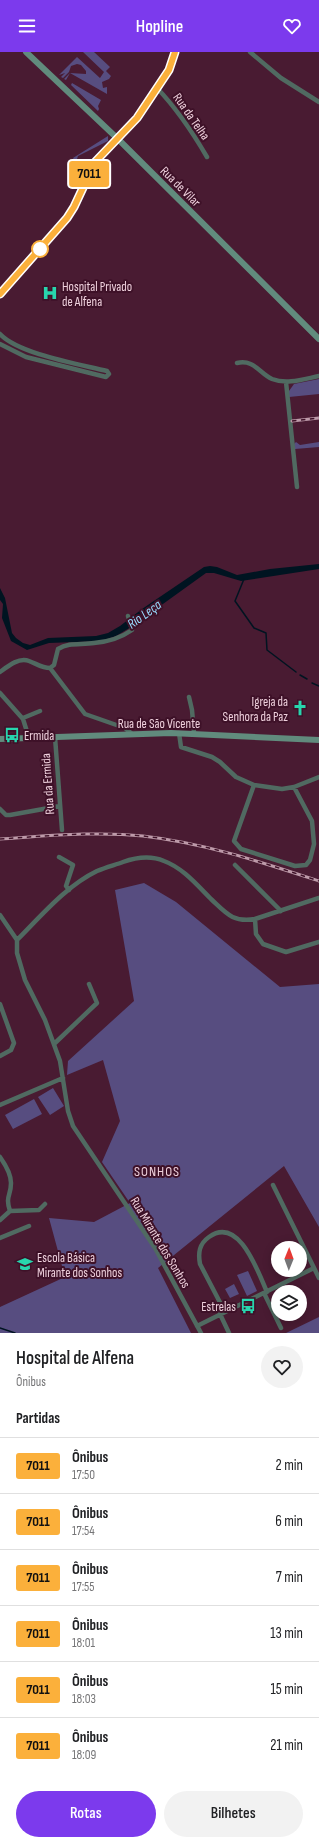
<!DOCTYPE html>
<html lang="pt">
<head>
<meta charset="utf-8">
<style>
	:root { --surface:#fff; --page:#f2f2f2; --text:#202124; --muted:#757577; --line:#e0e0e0; --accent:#7c3aed }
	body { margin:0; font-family:"Sofia Sans Condensed",sans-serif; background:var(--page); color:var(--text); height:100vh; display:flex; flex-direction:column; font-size:15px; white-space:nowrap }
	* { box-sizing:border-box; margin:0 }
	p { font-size:13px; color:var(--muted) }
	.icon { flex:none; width:22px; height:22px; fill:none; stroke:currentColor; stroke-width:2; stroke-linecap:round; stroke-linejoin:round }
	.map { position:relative; height:1281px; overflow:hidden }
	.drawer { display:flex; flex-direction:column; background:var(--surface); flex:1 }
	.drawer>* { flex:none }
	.badge { padding:0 8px; border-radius:3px; font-size:14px; line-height:26px }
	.needle { width:26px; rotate:1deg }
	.buttons { position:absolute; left:271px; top:1189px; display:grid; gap:8px }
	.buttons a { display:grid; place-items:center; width:36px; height:36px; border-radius:50%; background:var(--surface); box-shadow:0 2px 10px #0003; font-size:20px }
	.map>.badge { position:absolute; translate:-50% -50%; box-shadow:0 0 0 2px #fff }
	h2 { padding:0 16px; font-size:15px; line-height:36px }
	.round { display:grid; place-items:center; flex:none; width:42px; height:42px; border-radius:21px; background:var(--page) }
	.overview { display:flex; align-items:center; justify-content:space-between; height:68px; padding:0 16px }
	h1 { font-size:19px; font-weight:600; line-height:30px }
	.primary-button { display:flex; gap:8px; margin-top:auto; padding:8px 16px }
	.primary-button a { flex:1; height:46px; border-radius:24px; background:var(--accent); color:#fff; font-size:16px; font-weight:600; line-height:46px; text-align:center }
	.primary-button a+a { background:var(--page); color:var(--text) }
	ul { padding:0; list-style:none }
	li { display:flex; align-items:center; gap:12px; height:56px; padding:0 16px; border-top:1px solid var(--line) }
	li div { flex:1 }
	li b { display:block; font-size:15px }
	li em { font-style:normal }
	li .badge { min-width:44px; font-weight:700; text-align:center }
	header { display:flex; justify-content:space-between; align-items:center; height:52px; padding:0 16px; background:var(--accent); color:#fff; font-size:18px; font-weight:600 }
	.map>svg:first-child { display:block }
	.green { fill:#574d80 }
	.water { fill:#001421 }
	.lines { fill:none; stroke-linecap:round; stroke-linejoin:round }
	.stream { stroke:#001421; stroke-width:1.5 }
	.street { stroke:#506a61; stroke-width:4.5 }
	.secondary { stroke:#618b7d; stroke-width:6 }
	.rail-casing { stroke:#bd9aa9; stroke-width:3 }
	.rail { stroke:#3e1128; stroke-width:1.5; stroke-dasharray:4.5; stroke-linecap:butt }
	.line-casing { stroke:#fff; stroke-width:9 }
	.line { stroke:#fbb03b; stroke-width:6 }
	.stop-dot { fill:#fff; stroke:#fbb03b; stroke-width:2 }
	.labels { text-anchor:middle; stroke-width:4; stroke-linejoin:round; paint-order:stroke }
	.street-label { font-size:13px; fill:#efd1dd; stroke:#3e1128 }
	.poi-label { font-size:13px; fill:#efd1dd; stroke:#3e1128; text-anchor:start }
	.water-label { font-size:14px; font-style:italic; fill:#99dbfd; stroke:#3e1128 }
	.neighbourhood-label { font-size:14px; letter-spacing:1px; fill:#efd1dd; stroke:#3e1128 }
</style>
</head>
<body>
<header><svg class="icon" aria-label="menu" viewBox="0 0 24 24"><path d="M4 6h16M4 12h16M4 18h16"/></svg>Hopline<svg class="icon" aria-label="heart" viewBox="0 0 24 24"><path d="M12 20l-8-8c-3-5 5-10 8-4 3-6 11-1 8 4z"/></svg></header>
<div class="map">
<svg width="319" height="1281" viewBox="0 0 319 1281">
	<rect width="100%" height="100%" fill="#491b32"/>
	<path class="green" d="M 83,0 L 94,0 L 110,15 L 106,19 L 111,24 L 109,27 L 102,30 L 103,36 L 107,35 L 107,42 L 70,21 L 66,28 L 64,27 L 70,21 L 86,22 L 86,19 L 81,13 L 77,12 L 71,14 L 69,20 L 63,26 L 61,25 L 65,21 L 59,23 L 77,5 L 100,26 L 104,20 Z
		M 72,31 L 101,48 L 98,54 L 99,57 L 98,59 L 71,33 Z
		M 108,84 L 108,89 L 78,104 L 77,107 L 82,116 L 79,118 L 73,106 Z
		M 319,327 L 319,342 L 289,345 L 289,339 L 294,332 Z
		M 296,390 L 300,393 L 319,390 L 319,395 L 295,397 L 294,392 Z
		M 144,831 L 176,850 L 280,935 L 319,932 L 319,1175 L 284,1114 L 158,1216 L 191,1281 L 0,1281 L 0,1255 L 65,1225 L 49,1166 L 94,1170 L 130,1151 L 102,1110 L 120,1069 L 103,1008 L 67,1023 L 68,1009 L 134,949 L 115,838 Z
		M 53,1036 L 64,1054 L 50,1063 L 38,1045 Z
		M 34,1047 L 42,1062 L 13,1077 L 5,1063 Z
		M 248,1219 L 257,1239 L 247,1244 L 237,1223 Z
		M 234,1232 L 239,1242 L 230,1246 L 225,1237 Z
		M 319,1265 L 319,1281 L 286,1281 Z"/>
	<path class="water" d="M 319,512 L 319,517 L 241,529 L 214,521 L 206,521 L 131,575 L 116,584 L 101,589 L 49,591 L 27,598 L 11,589 L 2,566 L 3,552 L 0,548 L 0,536 L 5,546 L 12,581 L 16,586 L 23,591 L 30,593 L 48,586 L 96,584 L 108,581 L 120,574 L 142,557 L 204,515 L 210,514 L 217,515 L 237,523 L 270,517 Z"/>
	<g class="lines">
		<path class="stream" d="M 244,527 L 235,549 L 254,576 L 266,581 L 267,598 L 296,620
			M 300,623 L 307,627
			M 312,631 L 319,634
			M 0,1276 L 15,1281"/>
		<path class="street" d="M 250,0 L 281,26 L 319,50
			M 157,36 C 177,57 193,81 207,105
			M 0,282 C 19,302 79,312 107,319 L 109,322 L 106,325 L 26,305 L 0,292
			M 237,311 C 254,307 259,321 272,327 C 287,333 304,327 319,324
			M 286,330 L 297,435
			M 50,616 L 54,613 L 58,597 C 69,590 81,593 94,591 C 107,590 122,585 132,578 L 128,564
			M 50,616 L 85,662 L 125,676 L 132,682
			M 0,620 C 8,614 19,605 29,609 C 37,612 42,616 50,616
			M 0,641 L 23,667 L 29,686
			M 189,645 L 192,658 L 194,681
			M 23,666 L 40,659
			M 179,681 L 181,695 L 212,705 L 220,710 L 236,725 L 254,733 L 282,737 L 294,735 L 319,725
			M 55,685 L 62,778
			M 254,733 L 234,789 L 241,797 L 295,814 L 306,813 L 310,808 L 314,792 L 312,769 L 294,735
			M 0,757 L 6,763 L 10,763 L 60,754
			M 59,805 L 73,813 L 66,834 L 69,838
			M 235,813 L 281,859
			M 0,863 L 17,888 L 17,901 L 25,928 L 45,968 L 60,1009 L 68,1059 L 73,1074 L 155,1196 L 201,1281
			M 255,867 L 319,846
			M 17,888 C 41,864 66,834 97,819 C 106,815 115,813 123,810 C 137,805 150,803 164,809 C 183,816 197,833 211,847 C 226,861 233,871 255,867 L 256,882 L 263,892 L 286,900 L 319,890
			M 0,952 L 14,991 L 11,998 L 0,1004
			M 54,992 L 97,951 L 89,932
			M 0,1053 L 63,1026
			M 0,1105 C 5,1112 11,1122 11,1131 C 11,1144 5,1144 10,1159
			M 273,1133 L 319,1226
			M 10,1159 L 39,1158 L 45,1152
			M 0,1168 L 10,1159
			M 0,1186 L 29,1174
			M 264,1241 L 281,1276
			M 225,1260 L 200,1212 C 198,1201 199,1192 209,1185 C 239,1163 258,1220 267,1240
			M 220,1262 L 229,1281
			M 197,1274 L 314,1216"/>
		<path class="secondary" d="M 26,0 L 118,87 L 319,287
			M 0,242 L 67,166 L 74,155 L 95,110 L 137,66 L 169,17 L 175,0
			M 0,687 L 171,681 L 319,688"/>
		<defs>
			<path id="rail" d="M 292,369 L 319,366
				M 0,787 C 47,784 96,779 143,784 C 204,791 261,810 319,829"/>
		</defs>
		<use href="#rail" class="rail-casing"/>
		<use href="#rail" class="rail"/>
	</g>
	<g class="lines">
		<defs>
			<path id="line" d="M 0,242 L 67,166 L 74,155 L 95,110 L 137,66 L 169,18 L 175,0"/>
		</defs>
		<use href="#line" class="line-casing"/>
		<use href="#line" class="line"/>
	</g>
	<defs>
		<symbol id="hospital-bare" viewBox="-9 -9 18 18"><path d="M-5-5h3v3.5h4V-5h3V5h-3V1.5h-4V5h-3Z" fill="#28d5ad" stroke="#3e1128" stroke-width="2.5" paint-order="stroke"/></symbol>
		<symbol id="church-bare" viewBox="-9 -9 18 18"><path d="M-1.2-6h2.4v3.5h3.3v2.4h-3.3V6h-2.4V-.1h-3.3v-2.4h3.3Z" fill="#28d5ad" stroke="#3e1128" stroke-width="2.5" paint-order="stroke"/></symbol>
		<symbol id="bus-bare" viewBox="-9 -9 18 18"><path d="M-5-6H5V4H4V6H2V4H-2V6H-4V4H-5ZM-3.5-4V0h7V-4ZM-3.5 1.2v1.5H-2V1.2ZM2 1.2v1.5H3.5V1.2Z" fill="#28d5ad" stroke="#3e1128" stroke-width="2.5" paint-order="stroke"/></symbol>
		<symbol id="school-bare" viewBox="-9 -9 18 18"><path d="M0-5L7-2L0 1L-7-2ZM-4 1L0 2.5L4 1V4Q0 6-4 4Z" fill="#28d5ad" stroke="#3e1128" stroke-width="2.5" paint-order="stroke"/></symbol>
	</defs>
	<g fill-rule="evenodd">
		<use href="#hospital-bare" x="39" y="230" width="22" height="22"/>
		<use href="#church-bare" x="289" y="645" width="22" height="22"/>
		<use href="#bus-bare" x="1" y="672" width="22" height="22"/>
		<use href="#school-bare" x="14" y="1201" width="22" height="22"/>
		<use href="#bus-bare" x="237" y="1243" width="22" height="22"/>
	</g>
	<circle class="stop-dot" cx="40" cy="197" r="8"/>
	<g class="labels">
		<g class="street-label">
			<text transform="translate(192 64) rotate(55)" y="5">Rua da Telha</text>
			<text transform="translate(181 134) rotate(45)" y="5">Rua de Vilar</text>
			<text x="159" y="676">Rua de São Vicente</text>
			<text transform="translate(47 732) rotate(-94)" y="5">Rua da Ermida</text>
			<text transform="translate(161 1190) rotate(59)" y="5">Rua Mirante dos Sonhos</text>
		</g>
		<g class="poi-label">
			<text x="62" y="239">Hospital Privado<tspan x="62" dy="15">de Alfena</tspan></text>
			<text x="288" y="654" text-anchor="end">Igreja da<tspan x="288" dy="15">Senhora da Paz</tspan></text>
			<text x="24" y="688">Ermida</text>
			<text x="37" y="1210">Escola Básica<tspan x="37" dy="15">Mirante dos Sonhos</tspan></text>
			<text x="236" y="1259" text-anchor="end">Estrelas</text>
		</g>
		<g class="water-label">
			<text transform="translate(144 562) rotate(-36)" y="5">Rio Leça</text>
		</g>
		<g class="neighbourhood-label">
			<text x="157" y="1124">SONHOS</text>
		</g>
	</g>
</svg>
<div class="buttons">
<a><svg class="needle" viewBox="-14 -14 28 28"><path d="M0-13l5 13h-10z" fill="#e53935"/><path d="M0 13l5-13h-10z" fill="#757577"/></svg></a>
<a><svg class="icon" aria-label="layers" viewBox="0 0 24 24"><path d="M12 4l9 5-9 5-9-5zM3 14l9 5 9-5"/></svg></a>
</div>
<b class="badge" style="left:89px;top:122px;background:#fbb03b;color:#111">7011</b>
</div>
<section class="drawer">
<div class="overview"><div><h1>Hospital de Alfena</h1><p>Ônibus</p></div><a class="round"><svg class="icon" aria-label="heart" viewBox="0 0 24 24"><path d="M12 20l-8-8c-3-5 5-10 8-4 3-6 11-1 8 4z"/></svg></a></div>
<h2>Partidas</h2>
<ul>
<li><span class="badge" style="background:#fbb03b;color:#111">7011</span><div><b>Ônibus</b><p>17:50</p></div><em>2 min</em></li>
<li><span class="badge" style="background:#fbb03b;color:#111">7011</span><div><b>Ônibus</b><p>17:54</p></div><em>6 min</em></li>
<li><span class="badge" style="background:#fbb03b;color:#111">7011</span><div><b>Ônibus</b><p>17:55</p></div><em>7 min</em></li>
<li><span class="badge" style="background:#fbb03b;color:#111">7011</span><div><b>Ônibus</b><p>18:01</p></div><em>13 min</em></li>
<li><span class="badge" style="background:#fbb03b;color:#111">7011</span><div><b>Ônibus</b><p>18:03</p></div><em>15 min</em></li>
<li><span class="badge" style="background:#fbb03b;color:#111">7011</span><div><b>Ônibus</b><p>18:09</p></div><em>21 min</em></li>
</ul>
<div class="primary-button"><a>Rotas</a><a>Bilhetes</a></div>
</section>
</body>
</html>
